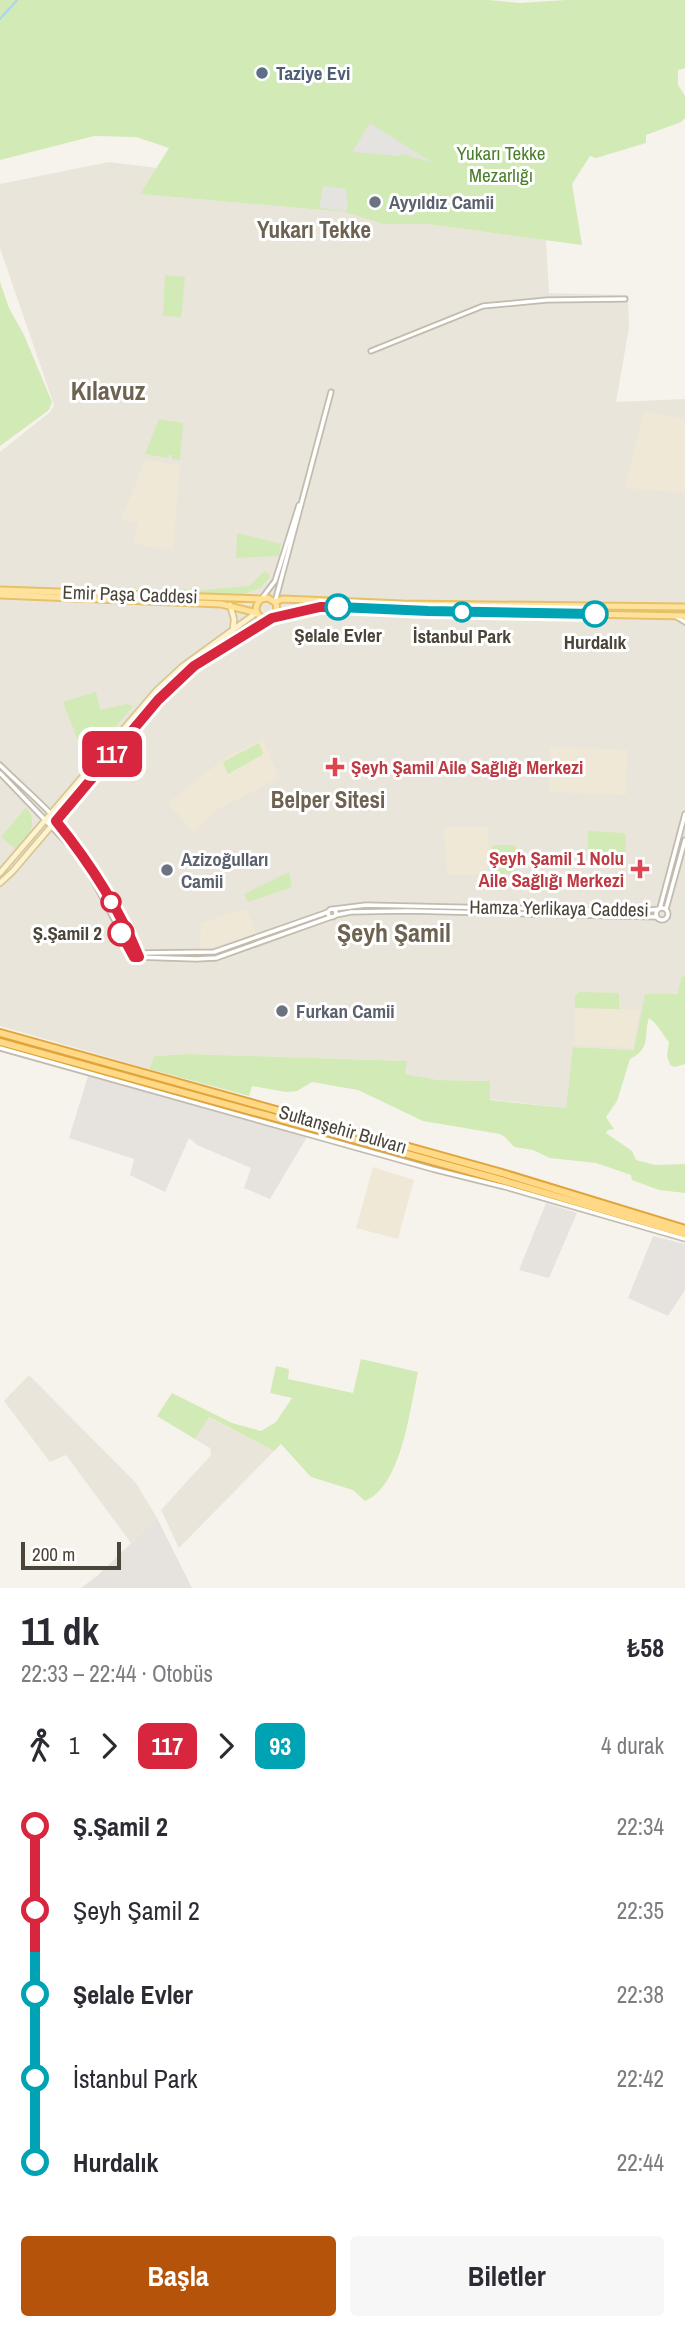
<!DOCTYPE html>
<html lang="tr">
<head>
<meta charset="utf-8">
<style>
	:root { --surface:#fff; --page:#f7f7f7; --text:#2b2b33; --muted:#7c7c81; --accent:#b45309 }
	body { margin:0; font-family:"Archivo Narrow",sans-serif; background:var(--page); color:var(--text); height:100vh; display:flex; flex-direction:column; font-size:26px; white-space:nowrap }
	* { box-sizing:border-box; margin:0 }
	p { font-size:23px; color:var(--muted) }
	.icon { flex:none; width:38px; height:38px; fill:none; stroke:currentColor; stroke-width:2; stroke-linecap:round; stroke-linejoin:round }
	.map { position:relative; height:1588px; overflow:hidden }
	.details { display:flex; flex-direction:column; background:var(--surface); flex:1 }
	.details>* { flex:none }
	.badge { padding:0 14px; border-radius:10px; font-size:24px; line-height:46px }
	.scale { position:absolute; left:21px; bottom:18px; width:100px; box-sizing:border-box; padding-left:7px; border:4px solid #4b4439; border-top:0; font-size:19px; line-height:24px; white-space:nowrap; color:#4b4439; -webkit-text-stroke:5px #fff; paint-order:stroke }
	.map>.badge { position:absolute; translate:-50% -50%; box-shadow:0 0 0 4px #fff }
	.legs { display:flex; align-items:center; gap:10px; height:77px; padding:0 21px; font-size:23px }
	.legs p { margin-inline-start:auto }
	.headline { display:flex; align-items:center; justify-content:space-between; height:119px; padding:0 21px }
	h1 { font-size:38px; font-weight:700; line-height:52px }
	.cta { display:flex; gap:14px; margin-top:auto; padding:14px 21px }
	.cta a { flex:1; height:80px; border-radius:7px; background:var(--accent); color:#fff; font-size:28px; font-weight:700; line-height:80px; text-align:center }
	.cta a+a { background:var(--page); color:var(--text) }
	ul { padding:0 21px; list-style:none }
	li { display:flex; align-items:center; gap:24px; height:84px; font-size:26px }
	li i { display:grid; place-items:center; width:10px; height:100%; margin:0 9px; background:currentColor }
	li i::after { content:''; width:18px; height:18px; margin:-9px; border:5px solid; border-radius:50%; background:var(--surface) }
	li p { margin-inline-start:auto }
	li:first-child i { background:linear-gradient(#0000 50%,currentColor 0) }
	li:last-child i { background:linear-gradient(currentColor 50%,#0000 0) }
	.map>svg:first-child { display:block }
	.residential { fill:#eae5da }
	.industrial { fill:#e6e2dd }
	.education { fill:#efe8d6 }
	.green { fill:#d2eab5 }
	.parking { fill:#e5e3e0 }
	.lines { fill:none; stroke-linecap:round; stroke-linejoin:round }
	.stream { stroke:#a9d4f2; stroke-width:2 }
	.tertiary-casing { stroke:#c2bbae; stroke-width:7 }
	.secondary-casing { stroke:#d6c79b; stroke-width:8 }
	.primary-casing { stroke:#e6c16a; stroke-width:9 }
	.trunk-casing { stroke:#e0a43c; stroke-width:10 }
	.tertiary { stroke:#fff; stroke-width:3.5 }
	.secondary { stroke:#fff3cd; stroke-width:4.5 }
	.primary { stroke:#ffe39c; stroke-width:5 }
	.trunk { stroke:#ffd985; stroke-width:6 }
	.line-1-casing { stroke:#fff; stroke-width:16 }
	.line-2-casing { stroke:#fff; stroke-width:16 }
	.line-1 { stroke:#d7263d; stroke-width:10 }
	.line-2 { stroke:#00a3b4; stroke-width:10 }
	.service-dot { fill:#5c6f8a; stroke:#fff; stroke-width:2.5 }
	.worship-dot { fill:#6b7280; stroke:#fff; stroke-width:2.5 }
	.stop-2-dot { fill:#fff; stroke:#00a3b4; stroke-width:3.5 }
	.health-dot { fill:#e0444e; stroke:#fff; stroke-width:2.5 }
	.stop-1-dot { fill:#fff; stroke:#d7263d; stroke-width:3.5 }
	.labels { text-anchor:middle; stroke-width:6; stroke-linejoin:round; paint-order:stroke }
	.service-label { font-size:19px; font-weight:bold; fill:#4e5e75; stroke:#fff; text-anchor:start }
	.park-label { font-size:19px; fill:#4a7f2a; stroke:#fff }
	.worship-label { font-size:19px; font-weight:bold; fill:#5b616d; stroke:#fff; text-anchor:start }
	.street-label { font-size:19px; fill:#4b4439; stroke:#fff }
	.stop-label { font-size:19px; font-weight:bold; fill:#4b4439; stroke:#fff }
	.health-label { font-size:19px; font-weight:bold; fill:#be3a42; stroke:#fff; text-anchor:start }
	.quarter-label { font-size:23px; font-weight:bold; fill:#6e6250; stroke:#fff }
	.district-label { font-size:26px; font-weight:bold; fill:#6e6250; stroke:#fff }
</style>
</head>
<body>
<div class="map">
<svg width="685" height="1588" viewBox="0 0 685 1588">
	<rect width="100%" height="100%" fill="#f6f3ec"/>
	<path class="residential" d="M 109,162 L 157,168 L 141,194 L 344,212 L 383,224 L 428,224 L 546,240 L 549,293 L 628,295 L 629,328 L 616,402 L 685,399 L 685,976 L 681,977 L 679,994 L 645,995 L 635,1050 L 574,1047 L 566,1108 L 489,1099 L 490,1081 L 438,1080 L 405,1074 L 406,1061 L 189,1054 L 154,1056 L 149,1069 L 0,1026 L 0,452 L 50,412 L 54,405 L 0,248 L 0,184 Z
		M 29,1375 L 136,1483 L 157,1518 L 131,1543 L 66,1455 L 50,1462 L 4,1401 Z
		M 208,1417 L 274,1451 L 179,1548 L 161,1510 L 211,1455 L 210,1448 L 195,1439 Z"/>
	<path class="industrial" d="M 88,1076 L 307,1137 L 270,1199 L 244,1188 L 251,1168 L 197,1145 L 189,1138 L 165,1192 L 130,1175 L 134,1159 L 69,1138 Z
		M 546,1203 L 577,1213 L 549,1278 L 519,1270 Z
		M 653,1236 L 685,1244 L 685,1290 L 668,1316 L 628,1298 Z
		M 157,1518 L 192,1588 L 81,1588 L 97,1576 Z"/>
	<path class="education" d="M 644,411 L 685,419 L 685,493 L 625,488 Z
		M 145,460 L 180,465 L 173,549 L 147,547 L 133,541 L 138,524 L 121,520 Z
		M 263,739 L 279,778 L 218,809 L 194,832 L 168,803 L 226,757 Z
		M 550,747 L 627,750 L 626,795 L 549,792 Z
		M 443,827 L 488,827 L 488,875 L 448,875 Z
		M 246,908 L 257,935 L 235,943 L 234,941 L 200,950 L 201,923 Z
		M 575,1008 L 640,1010 L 633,1048 L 575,1045 Z
		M 373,1167 L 414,1180 L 398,1239 L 356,1228 Z"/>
	<path class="green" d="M 0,0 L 488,0 L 520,3 L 566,0 L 685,0 L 685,68 L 678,70 L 678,85 L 685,96 L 685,118 L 681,122 L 646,135 L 646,143 L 596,158 L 590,156 L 572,184 L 582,245 L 428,224 L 383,224 L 344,212 L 140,194 L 169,148 L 136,137 L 94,136 L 0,160 Z
		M 165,275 L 185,277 L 181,317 L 163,316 Z
		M 0,282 L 9,308 L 24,335 L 52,402 L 49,410 L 0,446 Z
		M 159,419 L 183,423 L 180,460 L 172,459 L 172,455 L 169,455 L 168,458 L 145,454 Z
		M 237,533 L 281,544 L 279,556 L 236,558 Z
		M 265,571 L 270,575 L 269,578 L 260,588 L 244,594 L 177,594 L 177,589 L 201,590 L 249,586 Z
		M 96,692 L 100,710 L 127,704 L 133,706 L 86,761 L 63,702 Z
		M 259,743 L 263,753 L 262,755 L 228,774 L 223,762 Z
		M 26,807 C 39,823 29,837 17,850 L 1,837 Z
		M 588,831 L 624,833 L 626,836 L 625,852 L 613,853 L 612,866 L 588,865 Z
		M 492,845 L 516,845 L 516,874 L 492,874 Z
		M 289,872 L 292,887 L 248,902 L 244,894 Z
		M 685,976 L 685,1064 L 675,1067 L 670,1065 L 667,1056 L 669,1042 C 662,1034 658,1024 649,1018 C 643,1036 652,1048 630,1059 L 617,1101 L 606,1117 L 614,1129 L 608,1130 L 606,1133 L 632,1151 L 636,1160 L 655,1165 L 685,1164 L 685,1193 L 659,1190 L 632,1180 L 631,1175 L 596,1163 L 550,1158 L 533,1150 L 514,1147 L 505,1137 L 500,1134 L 423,1121 L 358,1090 L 312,1082 L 297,1091 L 286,1092 L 252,1086 L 249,1096 L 149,1069 L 154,1056 L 189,1054 L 407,1061 L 405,1074 L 438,1080 L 490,1081 L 490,1100 L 566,1108 L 573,1047 L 634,1050 L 645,994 L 678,994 L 681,977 Z
		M 579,992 L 619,993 L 619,1009 L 575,1008 L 575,996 Z
		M 361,1359 L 418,1372 C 410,1408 402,1486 365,1501 L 353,1490 L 311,1477 L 281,1444 L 274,1451 L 209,1417 L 195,1439 L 157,1416 L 172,1393 L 232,1423 L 261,1431 L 276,1422 L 292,1398 L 270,1393 L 276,1366 L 289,1369 L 288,1379 L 353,1393 Z"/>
	<path class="parking" d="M 370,123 L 433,163 L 403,154 L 399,156 L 352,152 Z
		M 323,186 L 346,189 L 348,207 L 345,211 L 319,208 Z"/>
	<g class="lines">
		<path class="stream" d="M 0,19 L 17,0"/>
		<defs>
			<path id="tertiary" d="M 371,351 L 483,306 L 547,300 L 625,299
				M 262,598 L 275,581 L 299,505
				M 275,602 L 331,392
				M 677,617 L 685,622
				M 0,765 C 17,782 35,797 51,814 C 87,853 119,908 139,957
				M 0,773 L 72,848 L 90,874 L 134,957 L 196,959 L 216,958 L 331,917
				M656 914a6 6 0 1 1 12 0a6 6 0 1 1-12 0Z
				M 660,908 L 685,814
				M328 913a4 4 0 1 1 8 0a4 4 0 1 1-8 0Z
				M 334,909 L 366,905 L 642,911 L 659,909
				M 666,909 L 685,840
				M 336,915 L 351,912 L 408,911 L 657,917
				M 138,953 L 214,952 L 328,912
				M 0,1048 L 432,1169 L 505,1187 L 685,1239"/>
			<path id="secondary" d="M 230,605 L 234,619 L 233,630
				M 0,873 L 156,691 L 183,666 L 256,613
				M 0,883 L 13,871 L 173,683 L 205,658 L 270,619"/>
			<path id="primary" d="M 0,590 L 261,599
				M 0,595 L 221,604 L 257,613
				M 275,602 L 283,599 L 403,604 L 685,607
				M 272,618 L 277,611 L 276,603 L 268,598 L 261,599 C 253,607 255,617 266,619 L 328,606 L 428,611 L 685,616"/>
			<path id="trunk" d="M 0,1033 L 502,1173 L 685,1229
				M 0,1042 L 501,1180 L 685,1234"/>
		</defs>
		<use href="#tertiary" class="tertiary-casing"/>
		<use href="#secondary" class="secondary-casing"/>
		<use href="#primary" class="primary-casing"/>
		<use href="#trunk" class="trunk-casing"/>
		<use href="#tertiary" class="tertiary"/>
		<use href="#secondary" class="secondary"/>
		<use href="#primary" class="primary"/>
		<use href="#trunk" class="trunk"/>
	</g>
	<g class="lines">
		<defs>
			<path id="line-1" d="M 121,933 L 134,957 L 139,957 C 119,908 89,862 56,821 L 158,700 L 194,666 L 272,618 L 320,607 L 338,607"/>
			<path id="line-2" d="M 338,607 L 428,611 L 595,614"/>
		</defs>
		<use href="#line-1" class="line-1-casing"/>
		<use href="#line-2" class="line-2-casing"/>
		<use href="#line-1" class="line-1"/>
		<use href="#line-2" class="line-2"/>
	</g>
	<circle class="service-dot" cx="262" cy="73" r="7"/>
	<g class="worship-dot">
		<circle cx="375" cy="202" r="7"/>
		<circle cx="167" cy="870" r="7"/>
		<circle cx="282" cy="1011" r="7"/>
	</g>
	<g class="stop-2-dot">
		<circle cx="338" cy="607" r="12"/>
		<circle cx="462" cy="612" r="9"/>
		<circle cx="595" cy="614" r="12"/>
	</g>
	<g class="health-dot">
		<path d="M331.5 756.5h7v7h7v7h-7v7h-7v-7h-7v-7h7z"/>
		<path d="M636.5 858.5h7v7h7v7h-7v7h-7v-7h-7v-7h7z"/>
	</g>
	<g class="stop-1-dot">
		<circle cx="111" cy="902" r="9"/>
		<circle cx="121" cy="933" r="12"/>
	</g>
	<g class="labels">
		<g class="service-label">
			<text x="276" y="80">Taziye Evi</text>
		</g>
		<g class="park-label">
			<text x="501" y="160">Yukarı Tekke<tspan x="501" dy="22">Mezarlığı</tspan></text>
		</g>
		<g class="worship-label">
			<text x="389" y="209">Ayyıldız Camii</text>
			<text x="181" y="866">Azizoğulları<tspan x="181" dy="22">Camii</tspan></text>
			<text x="296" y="1018">Furkan Camii</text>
		</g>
		<g class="street-label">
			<text transform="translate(130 594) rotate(2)" y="7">Emir Paşa Caddesi</text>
			<text transform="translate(559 908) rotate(1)" y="7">Hamza Yerlikaya Caddesi</text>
			<text transform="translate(343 1129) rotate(16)" y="7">Sultanşehir Bulvarı</text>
		</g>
		<g class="stop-label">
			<text x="338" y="642">Şelale Evler</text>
			<text x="462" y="643">İstanbul Park</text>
			<text x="595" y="649">Hurdalık</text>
			<text x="102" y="940" text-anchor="end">Ş.Şamil 2</text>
		</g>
		<g class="health-label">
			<text x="351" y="774">Şeyh Şamil Aile Sağlığı Merkezi</text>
			<text x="624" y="865" text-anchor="end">Şeyh Şamil 1 Nolu<tspan x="624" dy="22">Aile Sağlığı Merkezi</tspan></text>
		</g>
		<g class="quarter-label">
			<text x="314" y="238">Yukarı Tekke</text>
			<text x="328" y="808">Belper Sitesi</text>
		</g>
		<g class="district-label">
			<text x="108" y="400">Kılavuz</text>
			<text x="394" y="942">Şeyh Şamil</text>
		</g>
	</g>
</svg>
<div class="scale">200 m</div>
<b class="badge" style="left:112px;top:754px;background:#d7263d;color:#fff">117</b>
</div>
<section class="details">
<div class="headline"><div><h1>11 dk</h1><p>22:33 – 22:44 · Otobüs</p></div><b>₺58</b></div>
<div class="legs"><svg class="icon" aria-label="walk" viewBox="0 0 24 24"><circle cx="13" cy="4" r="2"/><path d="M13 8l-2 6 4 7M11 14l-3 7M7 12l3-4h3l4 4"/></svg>1<svg class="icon" aria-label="forward" viewBox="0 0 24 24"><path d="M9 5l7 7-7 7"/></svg><b class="badge" style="background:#d7263d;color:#fff">117</b><svg class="icon" aria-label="forward" viewBox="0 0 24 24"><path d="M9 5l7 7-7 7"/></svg><b class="badge" style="background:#00a3b4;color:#fff">93</b><p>4 durak</p></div>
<ul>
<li><i style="color:#d7263d"></i><b>Ş.Şamil 2</b><p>22:34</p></li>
<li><i style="color:#d7263d"></i><span>Şeyh Şamil 2</span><p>22:35</p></li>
<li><i style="color:#00a3b4"></i><b>Şelale Evler</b><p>22:38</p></li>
<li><i style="color:#00a3b4"></i><span>İstanbul Park</span><p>22:42</p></li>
<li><i style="color:#00a3b4"></i><b>Hurdalık</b><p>22:44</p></li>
</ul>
<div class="cta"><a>Başla</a><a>Biletler</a></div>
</section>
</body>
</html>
